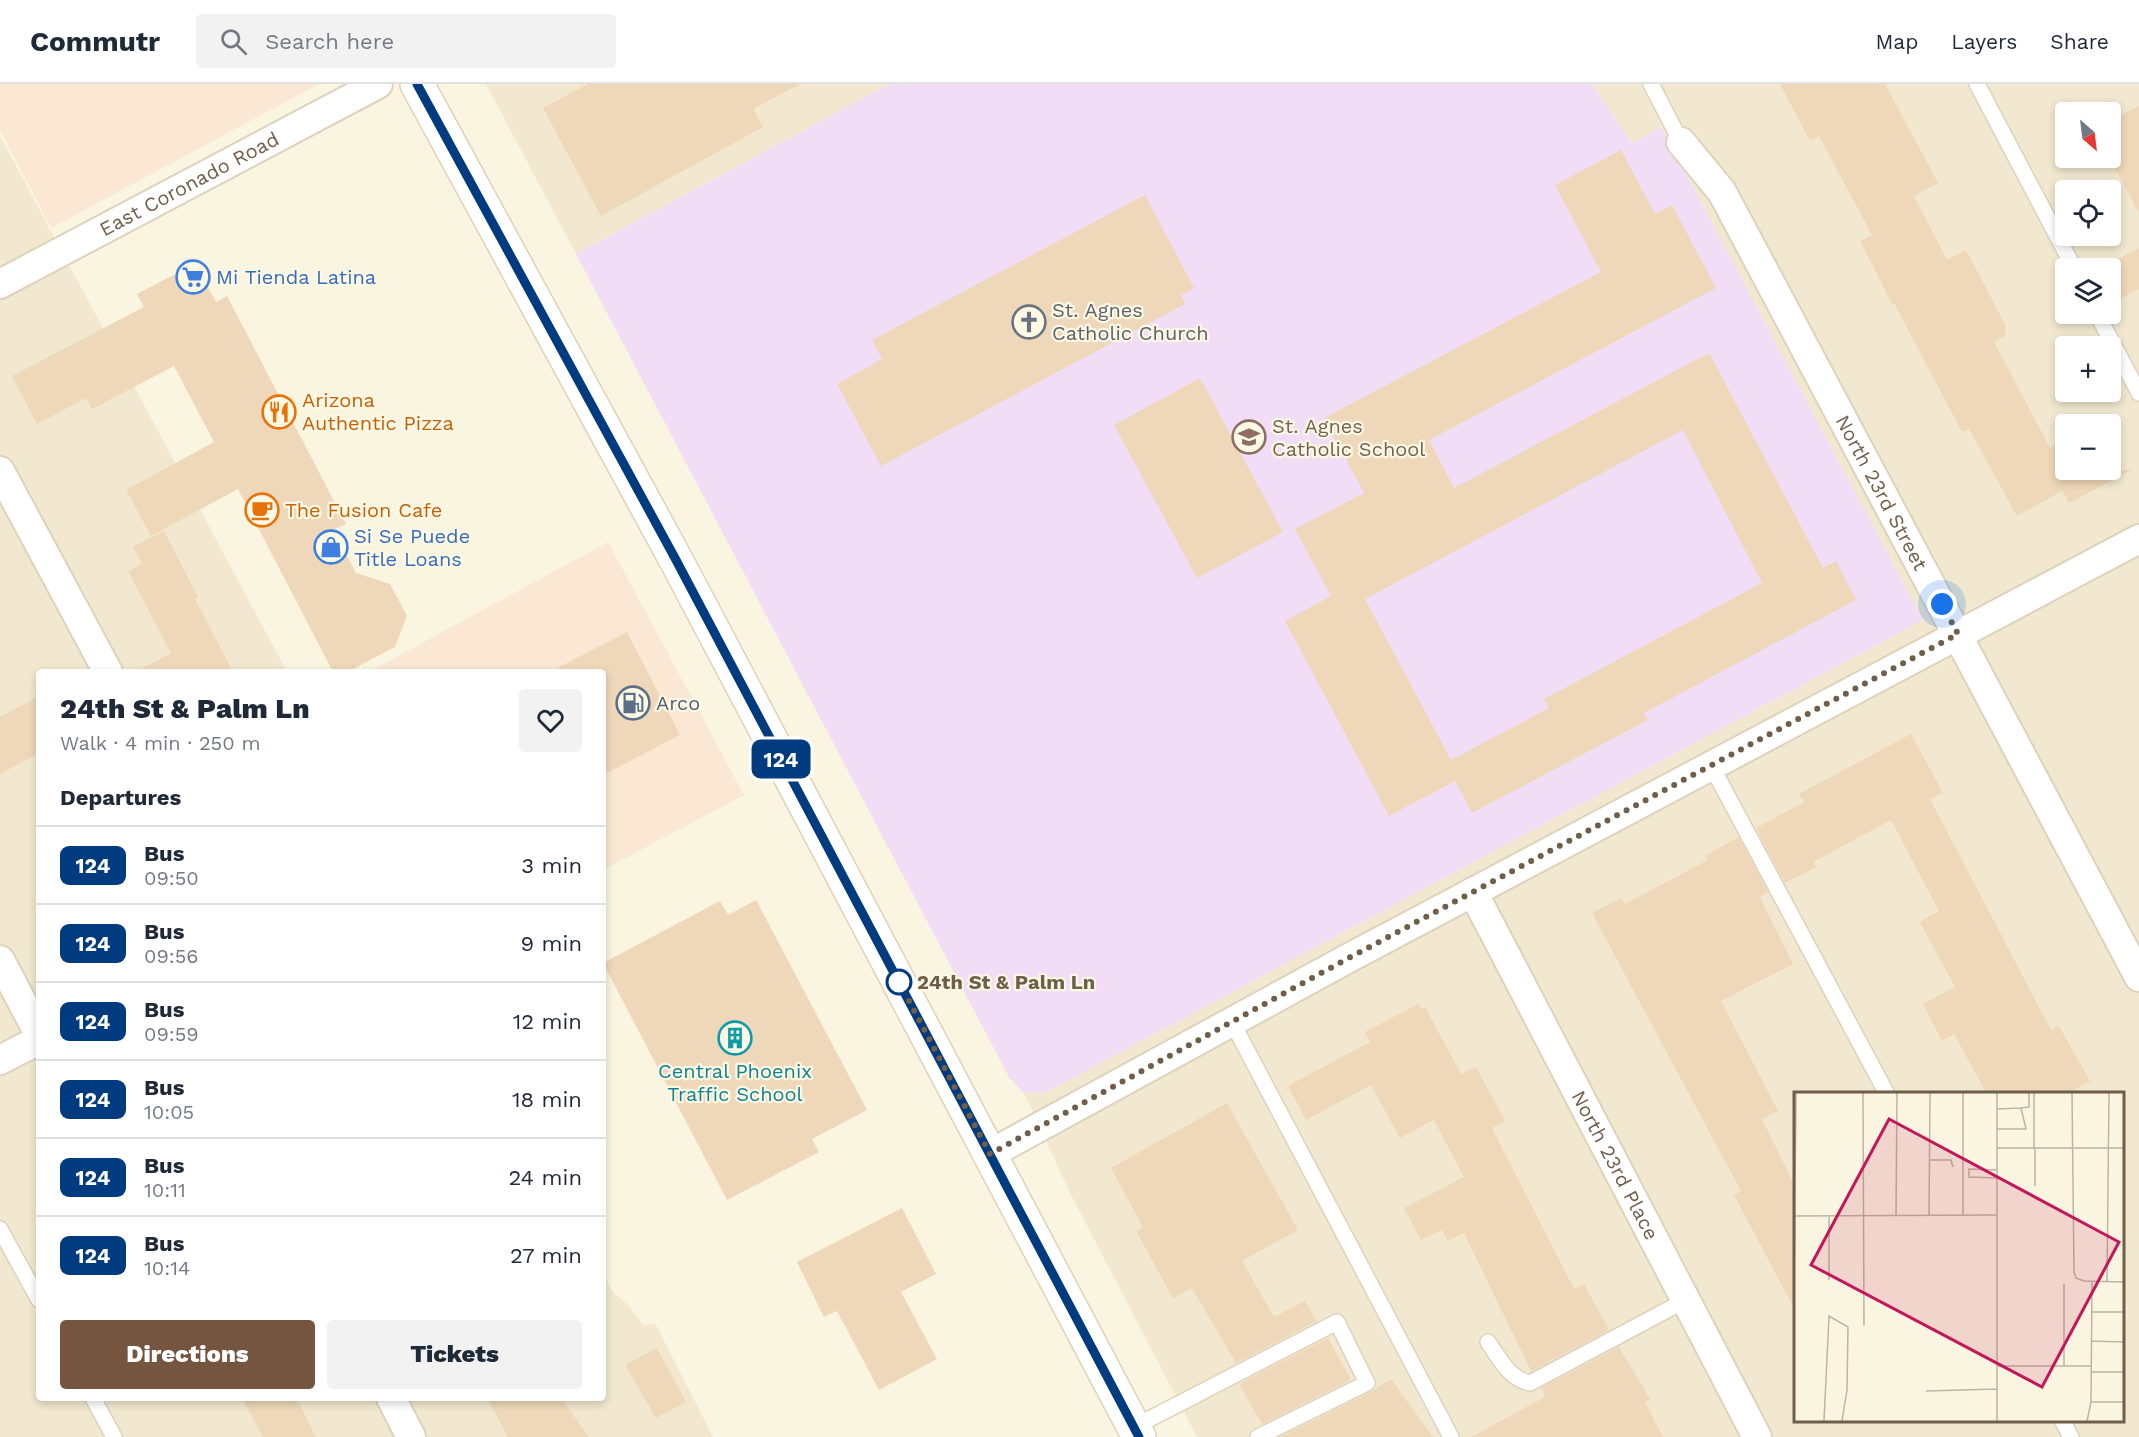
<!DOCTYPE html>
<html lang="en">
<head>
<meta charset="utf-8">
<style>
	:root { --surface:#fff; --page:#f2f2f3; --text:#1f2937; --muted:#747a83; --line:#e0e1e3; --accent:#755440 }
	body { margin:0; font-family:"Work Sans",sans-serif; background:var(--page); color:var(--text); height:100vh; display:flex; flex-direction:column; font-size:22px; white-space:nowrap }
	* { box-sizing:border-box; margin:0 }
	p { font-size:20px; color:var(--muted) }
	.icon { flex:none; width:33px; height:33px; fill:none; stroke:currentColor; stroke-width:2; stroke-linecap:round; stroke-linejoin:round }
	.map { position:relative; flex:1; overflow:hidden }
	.panel { position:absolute; left:36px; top:585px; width:570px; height:732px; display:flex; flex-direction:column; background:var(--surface); border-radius:6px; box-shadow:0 3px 9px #0003 }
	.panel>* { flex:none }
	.badge { padding:0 12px; border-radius:9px; font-size:21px; line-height:39px }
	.needle { width:39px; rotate:152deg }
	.tools { position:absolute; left:2055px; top:18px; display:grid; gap:12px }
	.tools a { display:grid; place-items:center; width:66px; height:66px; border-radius:6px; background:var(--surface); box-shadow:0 3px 9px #0003; font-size:30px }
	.you { position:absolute; width:30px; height:30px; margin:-15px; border:4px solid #fff; border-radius:50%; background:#1a73e8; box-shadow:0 0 0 9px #1a73e833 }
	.map>.badge { position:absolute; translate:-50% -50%; box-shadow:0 0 0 3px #fff }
	h2 { padding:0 24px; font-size:22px; line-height:54px }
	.round { display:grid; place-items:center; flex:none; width:63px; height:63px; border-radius:6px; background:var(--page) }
	.head { display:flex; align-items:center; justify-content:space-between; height:102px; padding:0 24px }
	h1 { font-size:28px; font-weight:800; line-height:45px }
	.action { display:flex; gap:12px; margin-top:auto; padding:12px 24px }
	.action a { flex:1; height:69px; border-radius:6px; background:var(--accent); color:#fff; font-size:24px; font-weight:800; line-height:69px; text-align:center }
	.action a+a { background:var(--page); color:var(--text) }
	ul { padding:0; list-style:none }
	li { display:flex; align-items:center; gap:18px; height:78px; padding:0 24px; border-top:2px solid var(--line) }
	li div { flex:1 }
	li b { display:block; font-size:22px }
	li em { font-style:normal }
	li .badge { min-width:66px; font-weight:700; text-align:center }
	header { display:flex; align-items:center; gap:36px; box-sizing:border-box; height:84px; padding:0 30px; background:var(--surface); border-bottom:2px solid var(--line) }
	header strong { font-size:28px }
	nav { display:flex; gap:33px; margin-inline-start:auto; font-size:21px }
	.search { width:420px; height:54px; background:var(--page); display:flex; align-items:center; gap:15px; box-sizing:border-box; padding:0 21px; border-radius:6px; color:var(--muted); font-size:22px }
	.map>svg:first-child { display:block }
	.residential { fill:#f1e8cf; fill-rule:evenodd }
	.commercial { fill:#fae7d4 }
	.education { fill:#f2ddf6 }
	.building { fill:#eed8b9; fill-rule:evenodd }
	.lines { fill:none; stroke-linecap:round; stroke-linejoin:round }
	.lane-casing { stroke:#ded2bd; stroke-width:18 }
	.street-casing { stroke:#ded2bd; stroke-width:32 }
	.secondary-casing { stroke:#dfd2b8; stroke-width:36 }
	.lane { stroke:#fff; stroke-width:15 }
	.street { stroke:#fff; stroke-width:28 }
	.secondary { stroke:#fff; stroke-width:33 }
	.line-casing { stroke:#fff; stroke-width:14 }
	.line { stroke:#003b80; stroke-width:9 }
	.walk { stroke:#6f5e49; stroke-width:6; stroke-dasharray:0 10.8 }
	.stop-dot { fill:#fff; stroke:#003b80; stroke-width:3 }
	.labels { text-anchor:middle; stroke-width:4.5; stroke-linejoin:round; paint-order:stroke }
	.street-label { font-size:20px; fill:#6f5e49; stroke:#fef9e5 }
	.shop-label { font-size:20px; fill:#366cbe; stroke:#fef9e5; text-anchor:start }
	.worship-label { font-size:20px; fill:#5b616d; stroke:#fef9e5; text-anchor:start }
	.food-label { font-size:20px; fill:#c56008; stroke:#fef9e5; text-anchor:start }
	.education-label { font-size:20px; fill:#785e54; stroke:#fef9e5; text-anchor:start }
	.service-label { font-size:20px; fill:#4e5e75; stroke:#fef9e5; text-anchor:start }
	.stop-label { font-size:20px; font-weight:bold; fill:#6f5e49; stroke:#fef9e5; text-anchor:start }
	.culture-label { font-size:20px; fill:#0d838f; stroke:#fef9e5 }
	.inset-road { fill:none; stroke:#beb49f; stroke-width:1.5 }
	.view { fill:#c2185b; fill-opacity:0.15; stroke:#c2185b; stroke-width:3 }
	.inset-edge { fill:none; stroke:#6f5e49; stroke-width:3 }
</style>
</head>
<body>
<header>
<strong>Commutr</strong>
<div class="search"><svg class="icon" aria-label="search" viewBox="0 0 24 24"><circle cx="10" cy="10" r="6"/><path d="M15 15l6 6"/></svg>Search here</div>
<nav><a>Map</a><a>Layers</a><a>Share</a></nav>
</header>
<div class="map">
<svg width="2139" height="1353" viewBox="0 0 2139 1353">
	<rect width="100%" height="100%" fill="#faf5e0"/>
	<path class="residential" d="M 486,0 L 889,0 L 576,170 Z
		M 1592,0 L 2139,0 L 2139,1353 L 1197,1353 L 1069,1107 L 1024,1009 L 1045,1009 L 1923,536 L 1661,43 L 1632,60 ZM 2066,28 L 2110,28 L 2110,74 L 2066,74 ZM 2066,106 L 2110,106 L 2110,152 L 2066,152 ZM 2066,184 L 2110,184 L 2110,230 L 2066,230 ZM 2066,262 L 2110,262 L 2110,308 L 2066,308 ZM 2066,340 L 2110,340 L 2110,386 L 2066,386 ZM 1796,1010 L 2122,1010 L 2122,1336 L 1796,1336 Z
		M 0,52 L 287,588 L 39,588 L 39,1314 L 603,1314 L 603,1189 L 612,1207 L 629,1222 L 644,1242 L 655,1239 L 713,1353 L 0,1353 Z"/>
	<path class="commercial" d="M 0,0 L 319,0 L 51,144 L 0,45 Z
		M 608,458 L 744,711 L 603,786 L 603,588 L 369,588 Z"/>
	<path class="education" d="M 889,0 L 1592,0 L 1632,60 L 1661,43 L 1923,536 L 1045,1009 L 1024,1009 L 1009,993 L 576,170 Z"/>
	<path class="building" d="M 588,0 L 800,0 L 753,25 L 763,43 L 601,132 L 543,24 Z
		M 1780,0 L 1885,0 L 1938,99 L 1914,112 L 1947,176 L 1966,166 L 2005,240 L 2005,252 L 1994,258 L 2050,364 L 2066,355 L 2066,386 L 2132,386 L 2069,419 L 2062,407 L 2017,432 L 1969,345 L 1962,348 L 1894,219 L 1892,220 L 1860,157 L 1872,151 L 1819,52 L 1810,57 Z
		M 2139,22 L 2139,129 L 2110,75 L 2110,37 Z
		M 1621,66 L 1655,130 L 1672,121 L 1716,204 L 1429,356 L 1454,404 L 1709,269 L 1823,484 L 1836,477 L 1856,516 L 1644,629 L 1648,636 L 1472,729 L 1455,697 L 1389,732 L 1285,537 L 1331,512 L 1295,445 L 1364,409 L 1324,334 L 1601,188 L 1555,101 ZM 1683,346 L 1762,499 L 1544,615 L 1549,624 L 1451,676 L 1365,515 Z
		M 1145,111 L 1194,204 L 1181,211 L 1185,220 L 881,382 L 837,300 L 882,275 L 872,256 Z
		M 2139,164 L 2139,205 L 2110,220 L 2110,179 Z
		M 187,184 L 200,188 L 216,218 L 227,212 L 346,440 L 333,446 L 356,489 L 390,500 L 407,532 L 395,563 L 347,588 L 333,588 L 238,405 L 151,452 L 126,406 L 214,358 L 174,282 L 92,325 L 86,314 L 37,340 L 12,292 L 144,223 L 137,210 Z
		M 1200,294 L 1283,448 L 1197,494 L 1114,341 Z
		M 164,447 L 198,513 L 195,515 L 233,588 L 135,588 L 171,569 L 128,487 L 142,480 L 133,463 Z
		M 627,548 L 680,651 L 603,691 L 603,588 L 550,588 Z
		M 39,612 L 39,669 L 0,690 L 0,633 Z
		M 1911,650 L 1943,709 L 1930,715 L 2051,946 L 2059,942 L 2090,997 L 2067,1010 L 1987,1010 L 1954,950 L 1942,957 L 1923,920 L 1955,903 L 1920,838 L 1939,827 L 1891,736 L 1813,778 L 1816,783 L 1785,799 L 1756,744 L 1804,718 L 1799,710 Z
		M 1739,753 L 1768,808 L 1760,814 L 1793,880 L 1721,917 L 1778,1027 L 1762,1035 L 1796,1104 L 1796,1228 L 1734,1111 L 1741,1107 L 1592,829 L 1621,814 L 1625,820 L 1708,776 L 1705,772 Z
		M 756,816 L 867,1026 L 812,1055 L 819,1068 L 727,1116 L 603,879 L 720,817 L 728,831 Z
		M 1418,920 L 1421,925 L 1425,923 L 1461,990 L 1476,983 L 1505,1037 L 1492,1044 L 1574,1205 L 1584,1200 L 1609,1246 L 1531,1287 L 1464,1149 L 1448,1157 L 1442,1146 L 1421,1156 L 1404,1124 L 1464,1093 L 1434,1036 L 1400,1054 L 1371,1001 L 1306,1036 L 1288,1002 L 1370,958 L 1365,948 Z
		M 1227,1019 L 1298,1146 L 1242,1177 L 1274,1233 L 1305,1217 L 1317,1237 L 1236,1279 L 1192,1204 L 1173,1214 L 1136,1147 L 1143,1143 L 1111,1084 Z
		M 902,1124 L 936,1190 L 901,1208 L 937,1275 L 879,1306 L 837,1227 L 824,1233 L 797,1178 Z
		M 1328,1254 L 1351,1296 L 1262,1340 L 1239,1300 Z
		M 1619,1263 L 1650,1315 L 1645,1318 L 1663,1353 L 1471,1353 L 1545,1313 L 1541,1304 Z
		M 657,1264 L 686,1318 L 656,1334 L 625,1281 Z
		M 1391,1295 L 1433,1353 L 1280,1353 L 1371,1308 Z
		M 242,1314 L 296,1314 L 316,1353 L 263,1353 Z
		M 487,1314 L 561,1314 L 589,1353 L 508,1353 Z"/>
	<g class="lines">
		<defs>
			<path id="lane" d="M 1651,0 L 1681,58
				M 1977,0 L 2074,184
				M 2097,230 L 2139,309
				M 1712,683 L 1887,1010
				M 1232,938 L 1451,1353
				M 0,1145 L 39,1216
				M 1488,1258 C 1500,1275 1509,1295 1530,1299 L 1686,1216
				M 93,1314 L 114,1353
				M 2062,1336 L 2071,1353
				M 1134,1343 L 1337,1238 L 1367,1299 L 1258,1353"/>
			<g id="street">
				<path id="s1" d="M 1681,58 L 1722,108 L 2139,893"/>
				<path id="s2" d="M 0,200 L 378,0"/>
				<path d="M 0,387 L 108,588"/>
				<path id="s3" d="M 1473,808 L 1757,1353"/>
				<path d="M 0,876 L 39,950"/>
				<path d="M 0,976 L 39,956"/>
				<path d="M 990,1070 L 1345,876 L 2139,455"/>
				<path d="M 391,1314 L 411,1353"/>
			</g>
			<path id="secondary" d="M 417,0 L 676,476 L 1139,1353"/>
		</defs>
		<use href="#lane" class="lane-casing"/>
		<use href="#street" class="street-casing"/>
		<use href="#secondary" class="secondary-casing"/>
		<use href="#lane" class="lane"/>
		<use href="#street" class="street"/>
		<use href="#secondary" class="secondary"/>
	</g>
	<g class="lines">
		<defs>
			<path id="line" d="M 417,0 L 676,476 L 1139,1353"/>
		</defs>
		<use href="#line" class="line-casing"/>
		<use href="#line" class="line"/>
		<path class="walk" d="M 899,898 L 990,1070 L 1345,876 L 1958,550 L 1942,520"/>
	</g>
	<defs>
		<symbol id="supermarket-ring" viewBox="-11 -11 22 22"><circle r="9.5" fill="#fef9e5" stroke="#3f7fe0" stroke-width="1.5"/><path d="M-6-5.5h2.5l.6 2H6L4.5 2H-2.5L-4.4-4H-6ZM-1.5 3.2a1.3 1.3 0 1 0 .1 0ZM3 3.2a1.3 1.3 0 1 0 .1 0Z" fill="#3f7fe0"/></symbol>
		<symbol id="church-ring" viewBox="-11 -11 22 22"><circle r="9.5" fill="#fef9e5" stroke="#6b7280" stroke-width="1.5"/><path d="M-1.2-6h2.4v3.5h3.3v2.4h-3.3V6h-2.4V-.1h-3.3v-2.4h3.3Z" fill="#6b7280"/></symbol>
		<symbol id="restaurant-ring" viewBox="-11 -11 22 22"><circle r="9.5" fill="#fef9e5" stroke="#e8710a" stroke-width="1.5"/><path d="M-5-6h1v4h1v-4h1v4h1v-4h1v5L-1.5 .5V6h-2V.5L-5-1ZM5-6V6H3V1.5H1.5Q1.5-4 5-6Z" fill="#e8710a"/></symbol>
		<symbol id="school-ring" viewBox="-11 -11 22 22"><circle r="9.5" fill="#fef9e5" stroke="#8d6e63" stroke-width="1.5"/><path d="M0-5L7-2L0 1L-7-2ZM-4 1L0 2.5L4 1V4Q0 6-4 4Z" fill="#8d6e63"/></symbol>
		<symbol id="cafe-ring" viewBox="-11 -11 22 22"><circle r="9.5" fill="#fef9e5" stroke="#e8710a" stroke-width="1.5"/><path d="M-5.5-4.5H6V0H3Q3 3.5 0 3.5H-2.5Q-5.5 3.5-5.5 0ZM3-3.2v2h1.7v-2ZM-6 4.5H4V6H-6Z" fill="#e8710a"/></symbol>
		<symbol id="shop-ring" viewBox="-11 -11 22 22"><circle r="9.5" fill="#fef9e5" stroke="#3f7fe0" stroke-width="1.5"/><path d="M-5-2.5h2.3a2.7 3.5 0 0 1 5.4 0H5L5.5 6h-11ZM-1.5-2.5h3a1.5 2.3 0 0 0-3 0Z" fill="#3f7fe0"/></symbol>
		<symbol id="fuel-ring" viewBox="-11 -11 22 22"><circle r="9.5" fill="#fef9e5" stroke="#5c6f8a" stroke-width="1.5"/><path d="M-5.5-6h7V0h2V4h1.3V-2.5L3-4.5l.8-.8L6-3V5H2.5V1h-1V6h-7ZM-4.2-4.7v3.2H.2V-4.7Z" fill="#5c6f8a"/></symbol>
		<symbol id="building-ring" viewBox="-11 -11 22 22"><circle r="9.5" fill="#fef9e5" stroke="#0f9aa8" stroke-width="1.5"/><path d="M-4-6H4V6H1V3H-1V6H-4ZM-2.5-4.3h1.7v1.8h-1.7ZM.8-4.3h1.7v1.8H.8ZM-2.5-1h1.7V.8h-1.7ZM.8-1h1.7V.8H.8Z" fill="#0f9aa8"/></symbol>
	</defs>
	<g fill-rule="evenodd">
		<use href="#supermarket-ring" x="174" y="174" width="38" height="38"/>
		<use href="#church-ring" x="1010" y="219" width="38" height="38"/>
		<use href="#restaurant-ring" x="260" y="309" width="38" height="38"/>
		<use href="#school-ring" x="1230" y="334" width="38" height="38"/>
		<use href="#cafe-ring" x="243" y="407" width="38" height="38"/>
		<use href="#shop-ring" x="312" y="444" width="38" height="38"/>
		<use href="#fuel-ring" x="614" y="600" width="38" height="38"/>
		<use href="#building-ring" x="716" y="935" width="38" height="38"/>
	</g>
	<circle class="stop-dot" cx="899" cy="898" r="12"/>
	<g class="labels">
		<g class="street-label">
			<text dy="7" stroke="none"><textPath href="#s2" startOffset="214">East Coronado Road</textPath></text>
			<text dy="7" stroke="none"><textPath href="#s1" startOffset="405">North 23rd Street</textPath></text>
			<text dy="7" stroke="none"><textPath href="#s3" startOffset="308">North 23rd Place</textPath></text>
		</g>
		<g class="shop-label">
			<text x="216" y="200">Mi Tienda Latina</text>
			<text x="354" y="459">Si Se Puede<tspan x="354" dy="23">Title Loans</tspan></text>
		</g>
		<g class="worship-label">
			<text x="1052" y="233">St. Agnes<tspan x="1052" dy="23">Catholic Church</tspan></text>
		</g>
		<g class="food-label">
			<text x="302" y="323">Arizona<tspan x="302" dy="23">Authentic Pizza</tspan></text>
			<text x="285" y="433">The Fusion Cafe</text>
		</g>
		<g class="education-label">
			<text x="1272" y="349">St. Agnes<tspan x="1272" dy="23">Catholic School</tspan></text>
		</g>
		<g class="service-label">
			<text x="656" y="626">Arco</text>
		</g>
		<g class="stop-label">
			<text x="917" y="905">24th St &amp; Palm Ln</text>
		</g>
		<g class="culture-label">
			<text x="735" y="994">Central Phoenix<tspan x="735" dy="23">Traffic School</tspan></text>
		</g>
	</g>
	<g transform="translate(1794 1008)">
		<rect width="330" height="330" fill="#faf5e0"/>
		<path class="inset-road" d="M 69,1 L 70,234M 203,1 L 203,329M 278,1 L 280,180 L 282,186 L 290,189 L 330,190M 227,16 L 235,15 L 235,1M 203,17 L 227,16 L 232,37 L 203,37M 203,56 L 330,56M 240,57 L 240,1M 136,68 L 157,68 L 159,75M 203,78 L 175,77 L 175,85 L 203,86M 241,94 L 241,57M 0,124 L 202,123M 102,124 L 103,1M 135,124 L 136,1M 169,124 L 169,1M 35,188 L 35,124M 313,190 L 315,1M 270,192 L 270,274M 0,195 L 2,1M 298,220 L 330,220M 297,249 L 330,250M 203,274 L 297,274M 297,280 L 330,280M 132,299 L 203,297M 297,310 L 330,310M 30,329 L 35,224 L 54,235 L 53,298 L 48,329M 293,329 L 297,310 L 298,190"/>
		<path class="view" d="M 95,27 L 325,150 L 248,295 L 17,173 Z"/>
		<rect width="330" height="330" class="inset-edge"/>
	</g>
</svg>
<div class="tools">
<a><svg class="needle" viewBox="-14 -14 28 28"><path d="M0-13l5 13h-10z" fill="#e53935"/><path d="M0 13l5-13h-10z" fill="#747a83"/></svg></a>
<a><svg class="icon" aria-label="locate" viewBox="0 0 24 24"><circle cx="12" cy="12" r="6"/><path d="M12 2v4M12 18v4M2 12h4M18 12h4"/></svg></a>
<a><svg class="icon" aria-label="layers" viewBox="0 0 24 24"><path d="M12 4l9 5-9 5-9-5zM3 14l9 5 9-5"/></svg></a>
<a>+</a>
<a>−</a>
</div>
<div class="you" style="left:1942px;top:520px"></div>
<b class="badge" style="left:781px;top:675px;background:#003b80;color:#fff">124</b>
<section class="panel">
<div class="head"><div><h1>24th St &amp; Palm Ln</h1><p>Walk · 4 min · 250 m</p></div><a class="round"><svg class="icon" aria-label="heart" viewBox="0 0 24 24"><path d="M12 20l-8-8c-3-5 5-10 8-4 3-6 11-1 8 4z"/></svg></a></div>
<h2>Departures</h2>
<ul>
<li><span class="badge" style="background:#003b80;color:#fff">124</span><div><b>Bus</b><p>09:50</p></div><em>3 min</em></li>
<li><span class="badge" style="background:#003b80;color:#fff">124</span><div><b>Bus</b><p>09:56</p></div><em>9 min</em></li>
<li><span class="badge" style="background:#003b80;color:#fff">124</span><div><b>Bus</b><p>09:59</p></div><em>12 min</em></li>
<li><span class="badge" style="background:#003b80;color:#fff">124</span><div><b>Bus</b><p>10:05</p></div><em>18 min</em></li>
<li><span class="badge" style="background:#003b80;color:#fff">124</span><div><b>Bus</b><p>10:11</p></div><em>24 min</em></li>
<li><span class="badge" style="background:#003b80;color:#fff">124</span><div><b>Bus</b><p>10:14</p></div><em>27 min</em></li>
</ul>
<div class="action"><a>Directions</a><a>Tickets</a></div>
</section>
</div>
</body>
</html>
